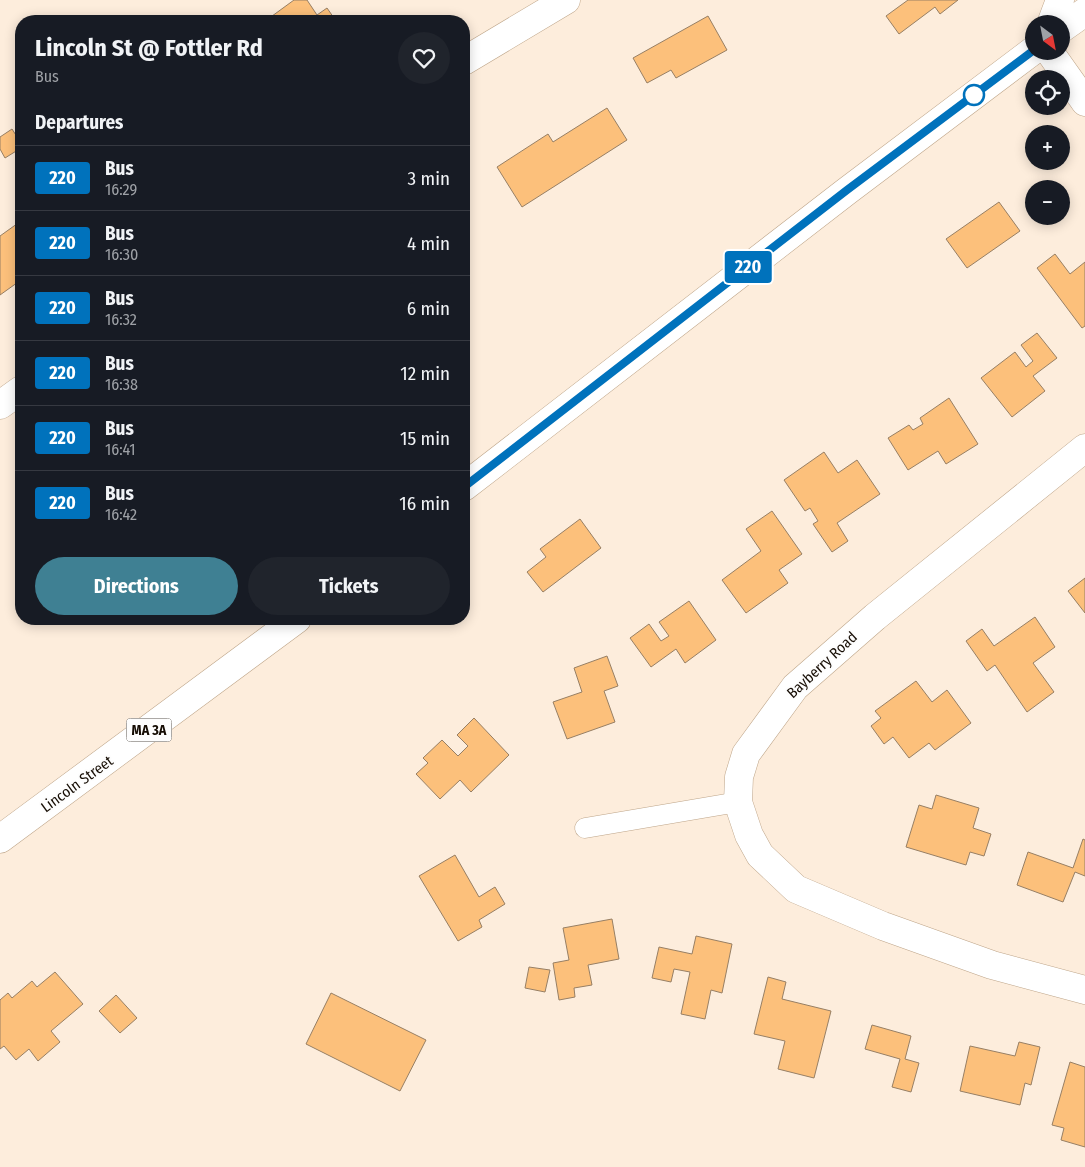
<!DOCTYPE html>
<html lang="en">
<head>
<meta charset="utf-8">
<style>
	:root { --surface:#171b24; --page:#20242c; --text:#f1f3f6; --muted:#9ea1a6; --line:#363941; --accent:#3f8093 }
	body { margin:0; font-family:"Fira Sans Condensed",sans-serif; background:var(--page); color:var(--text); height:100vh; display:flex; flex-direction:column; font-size:19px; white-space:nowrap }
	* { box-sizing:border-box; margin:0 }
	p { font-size:16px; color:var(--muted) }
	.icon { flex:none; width:28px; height:28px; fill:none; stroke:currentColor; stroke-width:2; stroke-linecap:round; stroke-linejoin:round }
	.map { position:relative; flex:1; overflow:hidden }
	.side { position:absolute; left:15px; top:15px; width:455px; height:610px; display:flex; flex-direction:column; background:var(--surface); border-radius:20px; box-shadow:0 2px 12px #0003 }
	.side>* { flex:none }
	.badge { padding:0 10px; border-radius:4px; font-size:18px; line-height:32px }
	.needle { width:32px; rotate:148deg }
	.fabs { position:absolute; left:1025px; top:15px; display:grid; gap:10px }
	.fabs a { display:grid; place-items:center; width:45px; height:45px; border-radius:50%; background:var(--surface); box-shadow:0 2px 12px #0003; font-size:25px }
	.map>.badge { position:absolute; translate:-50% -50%; box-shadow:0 0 0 2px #fff }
	h2 { padding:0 20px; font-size:19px; line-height:45px }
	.round { display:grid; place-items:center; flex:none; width:52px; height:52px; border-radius:26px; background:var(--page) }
	.summary { display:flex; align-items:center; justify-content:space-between; height:85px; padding:0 20px }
	h1 { font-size:24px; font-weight:700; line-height:38px }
	.cta { display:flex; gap:10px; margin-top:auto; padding:10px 20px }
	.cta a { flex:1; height:58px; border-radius:30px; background:var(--accent); color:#fff; font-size:20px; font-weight:700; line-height:58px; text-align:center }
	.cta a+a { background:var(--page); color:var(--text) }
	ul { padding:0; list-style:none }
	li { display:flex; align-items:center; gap:15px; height:65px; padding:0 20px; border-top:1px solid var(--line) }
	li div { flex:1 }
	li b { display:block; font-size:19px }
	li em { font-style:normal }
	li .badge { min-width:55px; font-weight:700; text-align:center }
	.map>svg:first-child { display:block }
	.building { fill:#fcc07b; stroke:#977f64 }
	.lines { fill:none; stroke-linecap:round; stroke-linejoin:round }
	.service-casing { stroke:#bea589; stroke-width:21 }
	.minor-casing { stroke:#bea589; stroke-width:29 }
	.primary-casing { stroke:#bea589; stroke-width:29 }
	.service { stroke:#fff; stroke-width:20 }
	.minor { stroke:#fff; stroke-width:28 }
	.primary { stroke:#fff; stroke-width:28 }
	.line-casing { stroke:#fff; stroke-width:11 }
	.line { stroke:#0072bc; stroke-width:8 }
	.stop-dot { fill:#fff; stroke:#0072bc; stroke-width:2.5 }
	.labels { text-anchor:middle; stroke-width:4; stroke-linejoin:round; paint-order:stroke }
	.shield { fill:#fdfdfd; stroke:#5b554f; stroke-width:1 }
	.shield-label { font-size:14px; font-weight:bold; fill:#160d04 }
	.street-label { font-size:15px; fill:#160d04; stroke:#fdfdfd }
</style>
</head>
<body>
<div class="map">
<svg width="1085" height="1167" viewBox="0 0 1085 1167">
	<rect width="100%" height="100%" fill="#fdeddc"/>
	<path class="building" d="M 294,0 L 307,0 L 317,15 L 327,8 L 336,21 L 270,21 L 268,19 Z
		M 908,0 L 958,0 L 940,14 L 935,7 L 899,34 L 886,16 Z
		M 708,16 L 727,50 L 676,78 L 671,70 L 647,83 L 633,58 Z
		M 607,108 L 627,140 L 522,207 L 497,167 L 548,134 L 553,142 Z
		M 12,129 L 21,143 L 21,148 L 5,158 L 0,149 L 0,137 Z
		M 999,202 L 1020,231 L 967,268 L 946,239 Z
		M 21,221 L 21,280 L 0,295 L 0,236 Z
		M 1055,254 L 1070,274 L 1085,262 L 1085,326 L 1082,328 L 1037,268 Z
		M 1037,333 L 1057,358 L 1033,376 L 1045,391 L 1012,417 L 981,378 L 1015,352 L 1026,367 L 1033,361 L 1021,345 Z
		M 949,398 L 978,444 L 946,464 L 938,451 L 908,470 L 888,438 L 909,425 L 913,430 L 923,424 L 920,418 Z
		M 824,452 L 838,473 L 857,460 L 880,494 L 837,523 L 848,541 L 832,552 L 813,524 L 818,521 L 810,508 L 805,511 L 784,480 Z
		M 772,511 L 802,554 L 779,570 L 788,583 L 746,613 L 722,580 L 761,551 L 746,529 Z
		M 580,519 L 601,548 L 543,592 L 527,572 L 546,557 L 540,549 Z
		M 1085,578 L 1085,613 L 1068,591 Z
		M 689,601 L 716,640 L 685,663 L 676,649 L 651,667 L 630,638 L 649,624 L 661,641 L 669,636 L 659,622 Z
		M 1035,617 L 1055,647 L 1033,663 L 1054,692 L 1027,712 L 995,665 L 987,671 L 966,641 L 982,629 L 994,646 Z
		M 607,656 L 618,686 L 604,691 L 615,722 L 567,739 L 553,702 L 582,692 L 574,668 Z
		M 916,681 L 932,702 L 947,690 L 971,723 L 935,750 L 929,743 L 909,758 L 893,737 L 884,744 L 871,726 L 881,718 L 875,711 Z
		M 474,718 L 509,755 L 471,792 L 460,780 L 440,799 L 416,774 L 428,763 L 423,758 L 442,740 L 458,756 L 468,746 L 457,735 Z
		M 936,795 L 979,808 L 973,828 L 991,834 L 984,856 L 970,852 L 966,865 L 906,847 L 919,805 L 932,809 Z
		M 1083,839 L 1085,840 L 1085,876 L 1075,872 L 1063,902 L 1017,885 L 1028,852 L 1073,868 Z
		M 455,855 L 479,897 L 495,887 L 505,904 L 479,920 L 482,927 L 458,941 L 419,876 Z
		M 612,919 L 619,959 L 588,965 L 592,985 L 574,988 L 575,997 L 559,1000 L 553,963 L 569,960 L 563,928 Z
		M 696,936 L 732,944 L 722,993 L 711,990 L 705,1019 L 681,1014 L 690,972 L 674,969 L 671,982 L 652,978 L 659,947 L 692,954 Z
		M 529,967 L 550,970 L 545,992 L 525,988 Z
		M 55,972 L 83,1004 L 51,1031 L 60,1042 L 38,1061 L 29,1049 L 16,1060 L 4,1046 L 0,1049 L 0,1000 L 8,993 L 12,998 L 32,981 L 37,987 Z
		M 768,977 L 786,982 L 782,999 L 831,1011 L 814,1078 L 778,1069 L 785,1041 L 754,1034 Z
		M 331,993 L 426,1040 L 400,1091 L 306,1044 Z
		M 116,995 L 137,1018 L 120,1033 L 99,1011 Z
		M 872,1025 L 911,1036 L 905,1059 L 919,1063 L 911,1092 L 892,1087 L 900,1059 L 865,1049 Z
		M 1019,1042 L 1040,1047 L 1031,1085 L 1025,1083 L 1020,1105 L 960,1091 L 970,1046 L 1015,1056 Z
		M 1070,1062 L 1085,1067 L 1085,1147 L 1061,1140 L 1064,1128 L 1052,1125 Z"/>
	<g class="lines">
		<defs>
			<path id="service" d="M 585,828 L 738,802"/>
			<path id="minor" d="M 1051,24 L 1060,0
				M 1049,51 L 1085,102
				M 464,61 L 566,0
				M 0,405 L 21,390
				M 1085,448 L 875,617 L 795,687 L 746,754 L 739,777 L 738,802 L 749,835 L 760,855 L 796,889 L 883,926 L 992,965 L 1085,990"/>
			<path id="primary" d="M 1061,29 L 1085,12
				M 464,487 L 847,191 L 1034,50
				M 0,839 L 297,619"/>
		</defs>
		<use href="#service" class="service-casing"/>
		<use href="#minor" class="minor-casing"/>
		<use href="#primary" class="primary-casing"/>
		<use href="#service" class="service"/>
		<use href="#minor" class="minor"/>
		<use href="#primary" class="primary"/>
	</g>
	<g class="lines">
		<defs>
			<path id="line" d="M 464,487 L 847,190 L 1034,50"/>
		</defs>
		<use href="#line" class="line-casing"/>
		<use href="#line" class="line"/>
	</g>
	<circle class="stop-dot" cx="974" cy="95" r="10"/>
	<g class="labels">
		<rect class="shield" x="126.5" y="718.5" width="45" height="23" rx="4"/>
		<g class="shield-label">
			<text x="149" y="735">MA 3A</text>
		</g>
		<g class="street-label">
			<text transform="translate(822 665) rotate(-43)" y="5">Bayberry Road</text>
			<text transform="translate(77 784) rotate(-36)" y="5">Lincoln Street</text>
		</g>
	</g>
</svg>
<div class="fabs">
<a><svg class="needle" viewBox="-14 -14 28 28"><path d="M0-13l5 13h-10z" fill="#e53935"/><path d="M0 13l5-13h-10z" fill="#9ea1a6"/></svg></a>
<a><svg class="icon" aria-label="locate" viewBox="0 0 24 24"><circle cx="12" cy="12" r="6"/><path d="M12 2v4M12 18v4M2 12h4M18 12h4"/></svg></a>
<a>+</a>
<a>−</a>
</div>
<b class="badge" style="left:748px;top:267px;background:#0072bc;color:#fff">220</b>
<section class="side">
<div class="summary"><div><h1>Lincoln St @ Fottler Rd</h1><p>Bus</p></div><a class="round"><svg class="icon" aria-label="heart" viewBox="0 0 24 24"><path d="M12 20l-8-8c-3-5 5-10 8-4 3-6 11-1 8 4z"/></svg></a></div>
<h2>Departures</h2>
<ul>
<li><span class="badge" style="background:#0072bc;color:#fff">220</span><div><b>Bus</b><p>16:29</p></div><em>3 min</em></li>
<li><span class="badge" style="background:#0072bc;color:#fff">220</span><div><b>Bus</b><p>16:30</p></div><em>4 min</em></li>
<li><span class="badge" style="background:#0072bc;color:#fff">220</span><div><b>Bus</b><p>16:32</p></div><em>6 min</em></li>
<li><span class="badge" style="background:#0072bc;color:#fff">220</span><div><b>Bus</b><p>16:38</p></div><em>12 min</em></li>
<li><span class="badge" style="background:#0072bc;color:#fff">220</span><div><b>Bus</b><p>16:41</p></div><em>15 min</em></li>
<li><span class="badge" style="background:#0072bc;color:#fff">220</span><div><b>Bus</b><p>16:42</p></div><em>16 min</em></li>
</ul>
<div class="cta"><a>Directions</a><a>Tickets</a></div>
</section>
</div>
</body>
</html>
